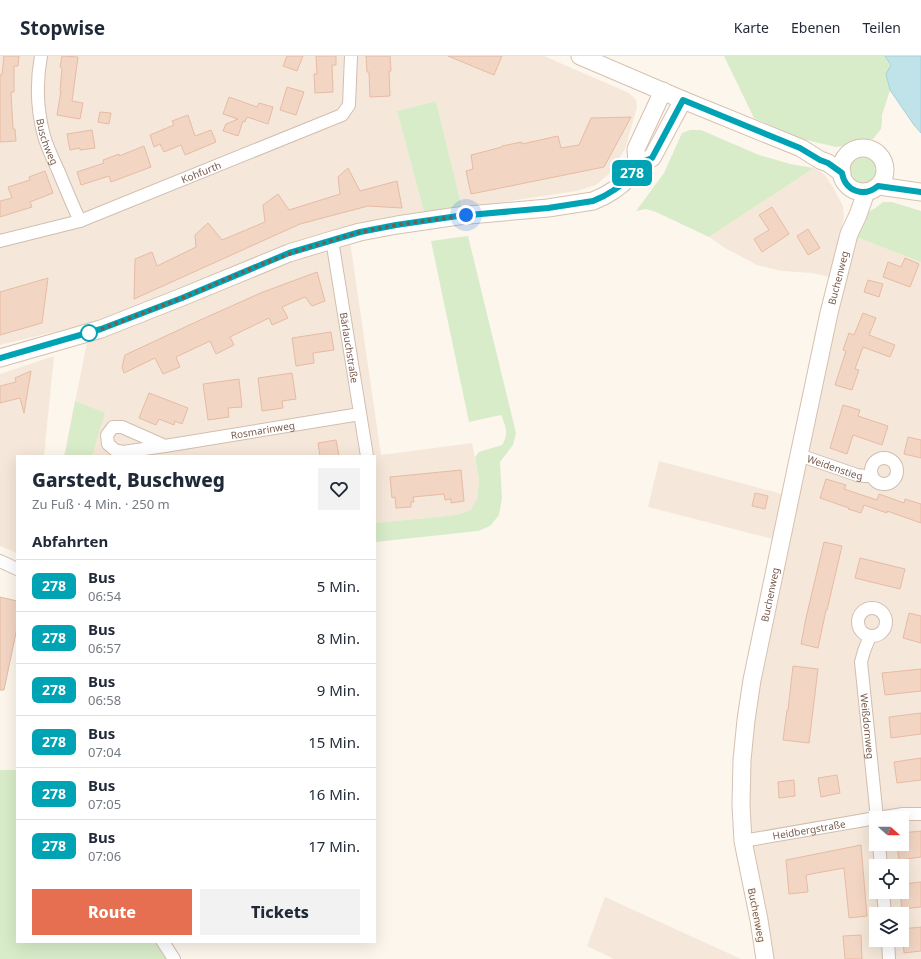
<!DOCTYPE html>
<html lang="de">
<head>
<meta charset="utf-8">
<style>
	:root { --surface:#fff; --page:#f2f2f3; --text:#1f2937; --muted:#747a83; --line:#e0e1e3; --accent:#e76f51 }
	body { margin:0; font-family:"Noto Sans",sans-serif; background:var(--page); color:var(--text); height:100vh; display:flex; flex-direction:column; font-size:15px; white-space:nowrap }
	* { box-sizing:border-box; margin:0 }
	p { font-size:13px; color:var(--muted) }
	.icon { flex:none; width:22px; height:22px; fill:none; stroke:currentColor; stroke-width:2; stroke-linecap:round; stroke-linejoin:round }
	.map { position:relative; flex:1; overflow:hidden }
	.side { position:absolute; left:16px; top:399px; width:360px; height:488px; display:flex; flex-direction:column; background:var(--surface); border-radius:0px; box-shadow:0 4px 16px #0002 }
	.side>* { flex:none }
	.badge { padding:0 8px; border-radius:6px; font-size:14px; line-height:26px }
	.needle { width:26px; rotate:111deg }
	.buttons { position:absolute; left:869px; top:755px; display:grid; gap:8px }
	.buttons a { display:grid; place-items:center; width:40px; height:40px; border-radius:0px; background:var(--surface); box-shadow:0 4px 16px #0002; font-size:20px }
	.you { position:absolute; width:20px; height:20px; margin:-10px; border:3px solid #fff; border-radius:50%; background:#1a73e8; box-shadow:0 0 0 6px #1a73e833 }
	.map>.badge { position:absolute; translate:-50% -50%; box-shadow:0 0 0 2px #fff }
	h2 { padding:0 16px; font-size:15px; line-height:36px }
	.round { display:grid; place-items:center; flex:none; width:42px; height:42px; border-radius:0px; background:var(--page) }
	.summary { display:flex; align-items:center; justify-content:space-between; height:68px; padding:0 16px }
	h1 { font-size:19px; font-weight:800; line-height:30px }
	.button { display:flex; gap:8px; margin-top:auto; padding:8px 16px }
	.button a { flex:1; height:46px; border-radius:0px; background:var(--accent); color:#fff; font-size:16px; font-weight:800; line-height:46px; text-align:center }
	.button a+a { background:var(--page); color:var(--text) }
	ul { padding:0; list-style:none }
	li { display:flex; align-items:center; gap:12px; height:52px; padding:0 16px; border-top:1px solid var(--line) }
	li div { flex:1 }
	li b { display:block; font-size:15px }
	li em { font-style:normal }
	li .badge { min-width:44px; font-weight:700; text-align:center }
	header { display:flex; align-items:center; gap:24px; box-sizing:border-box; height:56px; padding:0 20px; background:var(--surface); border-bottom:1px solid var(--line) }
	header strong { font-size:19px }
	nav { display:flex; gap:22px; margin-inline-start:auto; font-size:14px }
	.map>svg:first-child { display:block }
	.residential { fill:#f5e8da; fill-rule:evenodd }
	.green { fill:#d8ecc9 }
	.water { fill:#bfe3e8; stroke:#a5d3da }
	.building { fill:#f3d5c3; stroke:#e6bba3 }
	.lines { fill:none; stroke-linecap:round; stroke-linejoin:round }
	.street-casing { stroke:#d1beb0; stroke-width:14 }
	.secondary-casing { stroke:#d6c0b0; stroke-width:19 }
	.street { stroke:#fff; stroke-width:12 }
	.secondary { stroke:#fff; stroke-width:17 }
	.line-casing { stroke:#fff; stroke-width:9 }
	.line { stroke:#00a3b4; stroke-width:6 }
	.walk { stroke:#7a5c4d; stroke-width:4; stroke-dasharray:0 7.2 }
	.stop-dot { fill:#fff; stroke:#00a3b4; stroke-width:2 }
	.labels { text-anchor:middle; stroke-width:3; stroke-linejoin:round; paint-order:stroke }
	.street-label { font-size:10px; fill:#7a5c4d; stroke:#fffaf3 }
</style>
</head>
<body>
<header>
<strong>Stopwise</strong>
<nav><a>Karte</a><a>Ebenen</a><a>Teilen</a></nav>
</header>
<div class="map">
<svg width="921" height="903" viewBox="0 0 921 903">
	<rect width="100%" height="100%" fill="#fdf6ec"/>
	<path class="residential" d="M 0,0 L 544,0 L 629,37 L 636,44 L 637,51 L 625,93 L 611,116 L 596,129 L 577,135 L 462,152 L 436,45 L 397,55 L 424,156 L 362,167 L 348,171 L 381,399 L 472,387 L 479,424 L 477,443 L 472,454 L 456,459 L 375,467 L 375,400 L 64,400 L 91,267 L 0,289 Z
		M 814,112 L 825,119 L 834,133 L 843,150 L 844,161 L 831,221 L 811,217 L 782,215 L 757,209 L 725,192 L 709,181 Z
		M 856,181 L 921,206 L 921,903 L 770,903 L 750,788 L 749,705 L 760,625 L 836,259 ZM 876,762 L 902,762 L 902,788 L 876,788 ZM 876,810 L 902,810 L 902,836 L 876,836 ZM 876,858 L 902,858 L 902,884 L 876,884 Z
		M 54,300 L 44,400 L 17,400 L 17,497 L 0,490 L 0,318 Z
		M 659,405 L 782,438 L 773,483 L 648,451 Z
		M 605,841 L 741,903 L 614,903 L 587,890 Z"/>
	<path class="green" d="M 724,0 L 885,0 L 891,9 L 886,18 L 890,34 L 882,59 L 882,66 L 881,73 L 873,83 L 858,83 L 848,89 L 836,91 L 798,82 L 754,62 Z
		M 436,45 L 462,152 L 424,156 L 397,55 Z
		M 690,74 L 701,74 L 759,99 L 790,108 L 814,112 L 709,181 L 656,156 L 646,153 L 636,155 L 664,117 L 682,77 Z
		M849 115a14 14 0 1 1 28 0a14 14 0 1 1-28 0Z
		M 883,146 L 892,146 L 921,155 L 921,206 L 856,181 L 865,157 L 874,153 Z
		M 468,180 L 516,377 L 513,389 L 500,406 L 502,442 L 499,459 L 490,470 L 478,475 L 375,486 L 375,467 L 456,459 L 471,454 L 477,443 L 479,424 L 475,401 L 479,396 L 502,389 C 509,377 506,371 501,359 L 469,366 L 431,185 Z
		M 75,345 L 105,357 L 92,400 L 68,400 L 65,399 Z
		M 0,714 L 17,714 L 17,886 L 157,886 L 167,903 L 0,903 Z"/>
	<path class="water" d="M 885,0 L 921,0 L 921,77 L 914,69 L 890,34 L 886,18 L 891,9 Z"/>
	<path class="building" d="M 4,0 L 19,0 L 18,10 L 14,10 L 14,36 L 11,36 L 13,73 L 15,73 L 16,85 L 0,86 L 0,19 L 2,19 Z
		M 62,0 L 78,1 L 72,45 L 83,47 L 80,63 L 57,59 L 61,35 L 60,35 L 62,12 L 60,11 Z
		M 287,0 L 303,0 L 297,15 L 283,10 Z
		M 316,0 L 336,0 L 336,9 L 332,9 L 333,36 L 315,37 L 314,18 L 317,18 Z
		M 366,0 L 390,0 L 391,15 L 389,15 L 390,40 L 370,41 L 369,16 L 367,16 Z
		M 448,0 L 502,0 L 494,19 Z
		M 287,31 L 304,36 L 296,59 L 280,54 Z
		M 229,41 L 257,51 L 259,47 L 273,51 L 268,68 L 247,61 L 245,66 L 243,65 L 238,80 L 223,75 L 226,68 L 238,63 L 223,58 Z
		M 100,56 L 111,57 L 109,68 L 98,66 Z
		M 188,59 L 195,80 L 211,74 L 216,86 L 185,99 L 181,89 L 164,96 L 160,88 L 154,91 L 150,79 L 174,69 L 172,65 Z
		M 631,61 L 604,111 L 471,138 L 466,115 L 473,113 L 471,99 L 502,91 L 502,90 L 522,86 L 522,88 L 558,80 L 561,92 L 579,89 L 591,62 Z
		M 92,74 L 95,92 L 80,94 L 80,92 L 70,94 L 67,78 Z
		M 144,90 L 151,111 L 111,126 L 109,120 L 81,129 L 77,116 L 104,107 L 103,104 L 119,98 L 119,100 Z
		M 348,112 L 360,135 L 397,125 L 402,152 L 368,150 L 300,168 L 134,243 L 135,203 L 152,196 L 157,210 L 196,191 L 195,179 L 208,167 L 222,184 L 265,166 L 263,149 L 278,138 L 289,154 L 340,138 L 338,121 Z
		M 45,115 L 53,137 L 30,146 L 32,151 L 0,161 L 0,145 L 12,142 L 8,131 L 30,124 L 29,121 Z
		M 772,151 L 789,178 L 762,196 L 754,183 L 769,174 L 759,159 Z
		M 808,173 L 820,192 L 808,199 L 797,180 Z
		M 905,202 L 919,208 L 910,231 L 883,221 L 888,206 L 901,211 Z
		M 317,216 L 325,245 L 312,250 L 305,241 L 282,251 L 288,262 L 272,269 L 269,262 L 230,281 L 234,289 L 216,298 L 210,285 L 176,301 L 180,311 L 163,318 L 155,302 L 124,317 L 122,311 L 125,299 L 198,265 L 263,236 Z
		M 48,222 L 42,267 L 0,279 L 0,236 Z
		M 868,224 L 883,228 L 879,241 L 864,236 Z
		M 863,257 L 876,262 L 869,279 L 895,289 L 890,301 L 863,291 L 855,313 L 859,314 L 852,334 L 835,329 L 846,295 L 843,294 L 849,277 L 854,279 Z
		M 331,276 L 334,294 L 313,297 L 314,307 L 296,310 L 292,282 Z
		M 31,315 L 24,357 L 20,342 L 0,347 L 0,330 L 16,326 L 15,322 Z
		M 292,317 L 296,343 L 282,345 L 283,352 L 262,355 L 258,322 Z
		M 239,323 L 242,351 L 228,352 L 229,361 L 208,364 L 203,328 Z
		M 149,337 L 188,352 L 182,368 L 175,365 L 174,369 L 159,363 L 156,369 L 139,362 Z
		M 843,349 L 860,354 L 858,360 L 888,370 L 882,389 L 853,379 L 847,398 L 830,392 Z
		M 908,381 L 921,384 L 921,402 L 904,398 Z
		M 336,384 L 339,400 L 320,400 L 318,387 Z
		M 461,414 L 464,445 L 451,447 L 451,443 L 445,444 L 444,438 L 413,441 L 414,446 L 411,446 L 411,451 L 396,452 L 395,441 L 392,442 L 390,421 Z
		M 826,423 L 846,429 L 844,433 L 877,444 L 879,438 L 904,447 L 905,443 L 921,448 L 921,467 L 887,455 L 887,457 L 864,449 L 861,457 L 848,453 L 849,452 L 820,442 Z
		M 755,437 L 768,440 L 765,453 L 752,450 Z
		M 824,486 L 842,490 L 827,554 L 826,554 L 818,592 L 801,588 L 806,562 Z
		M 860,502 L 905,513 L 900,533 L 855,522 Z
		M 0,541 L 17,545 L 17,572 L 4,634 L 0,634 Z
		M 909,557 L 921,560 L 921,587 L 903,582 Z
		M 793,610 L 818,613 L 809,687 L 783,684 L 787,654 L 788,654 Z
		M 921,613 L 921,635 L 885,639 L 882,617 Z
		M 921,657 L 921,678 L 891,682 L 889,661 Z
		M 921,702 L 921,724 L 897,727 L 894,706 Z
		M 837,719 L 840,737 L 821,741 L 818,722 Z
		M 794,724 L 795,740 L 779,742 L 778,726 Z
		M 921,775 L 921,801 L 899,804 L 897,788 L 902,788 L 902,777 Z
		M 861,789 L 867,860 L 849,862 L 844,812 L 806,819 L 808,836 L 789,838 L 786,804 Z
		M 921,826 L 921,851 L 902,853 L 900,836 L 902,836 L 902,828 Z
		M 921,871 L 921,895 L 904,897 L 902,873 Z
		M 861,879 L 862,903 L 845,903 L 843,880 Z"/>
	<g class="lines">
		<defs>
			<g id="street">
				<path id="s1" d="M 41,0 C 36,27 37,54 44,80 C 47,91 53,103 58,114 C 65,131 72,148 80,165"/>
				<path id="s2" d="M 332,184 L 367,400"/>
				<path id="s3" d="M 0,185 L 80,165 L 342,59 L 349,49 L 351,0"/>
				<path id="s4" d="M 165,390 L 123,396 L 115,394 L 108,388 L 107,379 L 113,371 L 122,371 L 165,390 L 360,358"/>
				<path id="s5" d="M 799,399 L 857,419 L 865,420 L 872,420"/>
				<circle cx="884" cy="415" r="13"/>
				<path d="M 0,505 L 17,513"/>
				<circle cx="872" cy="566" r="14"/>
				<path id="s6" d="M 870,580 L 864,595 L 861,606 L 877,762"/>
				<path d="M 878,762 L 903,758 L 921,758"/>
				<path id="s7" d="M 743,785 L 876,762"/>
				<path d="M 879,788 L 881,810"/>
				<path d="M 883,836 L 885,858"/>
				<path d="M 888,884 L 889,903"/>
				<path d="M 163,886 L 174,903"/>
			</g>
			<g id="secondary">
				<path d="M 580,0 L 683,44 L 801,92 L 820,104 L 828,107 L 842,117"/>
				<circle cx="863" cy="114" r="22"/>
				<path d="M 637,108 L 636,93 L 663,35"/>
				<path d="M 879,130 L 921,136"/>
				<path d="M 0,302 L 101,273 L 182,241 L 289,197 L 332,184 L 360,176 L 397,169 L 458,160 L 548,152 L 593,145 L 604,140 L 614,134 L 622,128 L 632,117 L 637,108 L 652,102 L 683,44"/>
				<path id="s8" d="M 765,903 L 759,864 L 743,785 L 741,749 L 742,704 L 746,664 L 752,624 L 799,399 L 829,257 L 849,178 L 858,159 L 866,136"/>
			</g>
		</defs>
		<use href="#street" class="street-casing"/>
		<use href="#secondary" class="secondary-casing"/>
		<use href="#street" class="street"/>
		<use href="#secondary" class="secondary"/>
	</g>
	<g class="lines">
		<defs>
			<path id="line" d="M 0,302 L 101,273 L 182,242 L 289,197 L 360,176 L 396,169 L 458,160 L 548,152 L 593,145 L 604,140 L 614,134 L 622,128 L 632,117 L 637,108 L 652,102 L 683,44 L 800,92 L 820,104 L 828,107 L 842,117 C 845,135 864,142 878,130 L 921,136"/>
		</defs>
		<use href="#line" class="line-casing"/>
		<use href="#line" class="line"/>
		<path class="walk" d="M 89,277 L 104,272 L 182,242 L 267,206 L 303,193 L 360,176 L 396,169 L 466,159"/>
	</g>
	<circle class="stop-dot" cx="89" cy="277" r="8"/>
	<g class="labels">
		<g class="street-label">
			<text dy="4" stroke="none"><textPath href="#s1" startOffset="87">Buschweg</textPath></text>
			<text dy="4" stroke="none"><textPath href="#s3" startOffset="213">Kohfurth</textPath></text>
			<text dy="4" stroke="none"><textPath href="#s8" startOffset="693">Buchenweg</textPath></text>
			<text dy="4" stroke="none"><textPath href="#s2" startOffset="109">Bärlauchstraße</textPath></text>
			<text dy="4" stroke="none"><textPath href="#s4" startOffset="234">Rosmarinweg</textPath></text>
			<text dy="4" stroke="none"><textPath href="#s5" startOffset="38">Weidenstieg</textPath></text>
			<text dy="4" stroke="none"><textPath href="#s8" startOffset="369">Buchenweg</textPath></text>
			<text dy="4" stroke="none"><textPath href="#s6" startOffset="92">Weißdornweg</textPath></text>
			<text dy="4" stroke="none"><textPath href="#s7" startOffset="67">Heidbergstraße</textPath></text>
			<text transform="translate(757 859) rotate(79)" y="4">Buchenweg</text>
		</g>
	</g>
</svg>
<div class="buttons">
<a><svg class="needle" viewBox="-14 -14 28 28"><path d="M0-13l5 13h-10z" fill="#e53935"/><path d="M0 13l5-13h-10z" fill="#747a83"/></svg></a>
<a><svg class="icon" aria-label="locate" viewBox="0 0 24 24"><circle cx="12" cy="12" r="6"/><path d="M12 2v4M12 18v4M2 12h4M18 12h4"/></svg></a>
<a><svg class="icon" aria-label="layers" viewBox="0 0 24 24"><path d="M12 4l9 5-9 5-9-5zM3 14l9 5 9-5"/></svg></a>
</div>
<div class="you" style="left:466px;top:159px"></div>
<b class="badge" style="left:632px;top:117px;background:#00a3b4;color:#fff">278</b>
<section class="side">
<div class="summary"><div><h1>Garstedt, Buschweg</h1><p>Zu Fuß · 4 Min. · 250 m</p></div><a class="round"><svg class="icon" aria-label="heart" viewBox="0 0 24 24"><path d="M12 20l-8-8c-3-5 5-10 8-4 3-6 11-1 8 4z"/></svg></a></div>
<h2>Abfahrten</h2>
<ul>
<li><span class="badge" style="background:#00a3b4;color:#fff">278</span><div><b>Bus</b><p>06:54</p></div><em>5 Min.</em></li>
<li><span class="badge" style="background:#00a3b4;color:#fff">278</span><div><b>Bus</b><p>06:57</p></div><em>8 Min.</em></li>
<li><span class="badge" style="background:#00a3b4;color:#fff">278</span><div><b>Bus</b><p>06:58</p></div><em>9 Min.</em></li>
<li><span class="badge" style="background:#00a3b4;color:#fff">278</span><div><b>Bus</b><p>07:04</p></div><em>15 Min.</em></li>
<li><span class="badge" style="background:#00a3b4;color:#fff">278</span><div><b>Bus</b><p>07:05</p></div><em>16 Min.</em></li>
<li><span class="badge" style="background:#00a3b4;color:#fff">278</span><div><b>Bus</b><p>07:06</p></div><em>17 Min.</em></li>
</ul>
<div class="button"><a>Route</a><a>Tickets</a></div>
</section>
</div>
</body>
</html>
